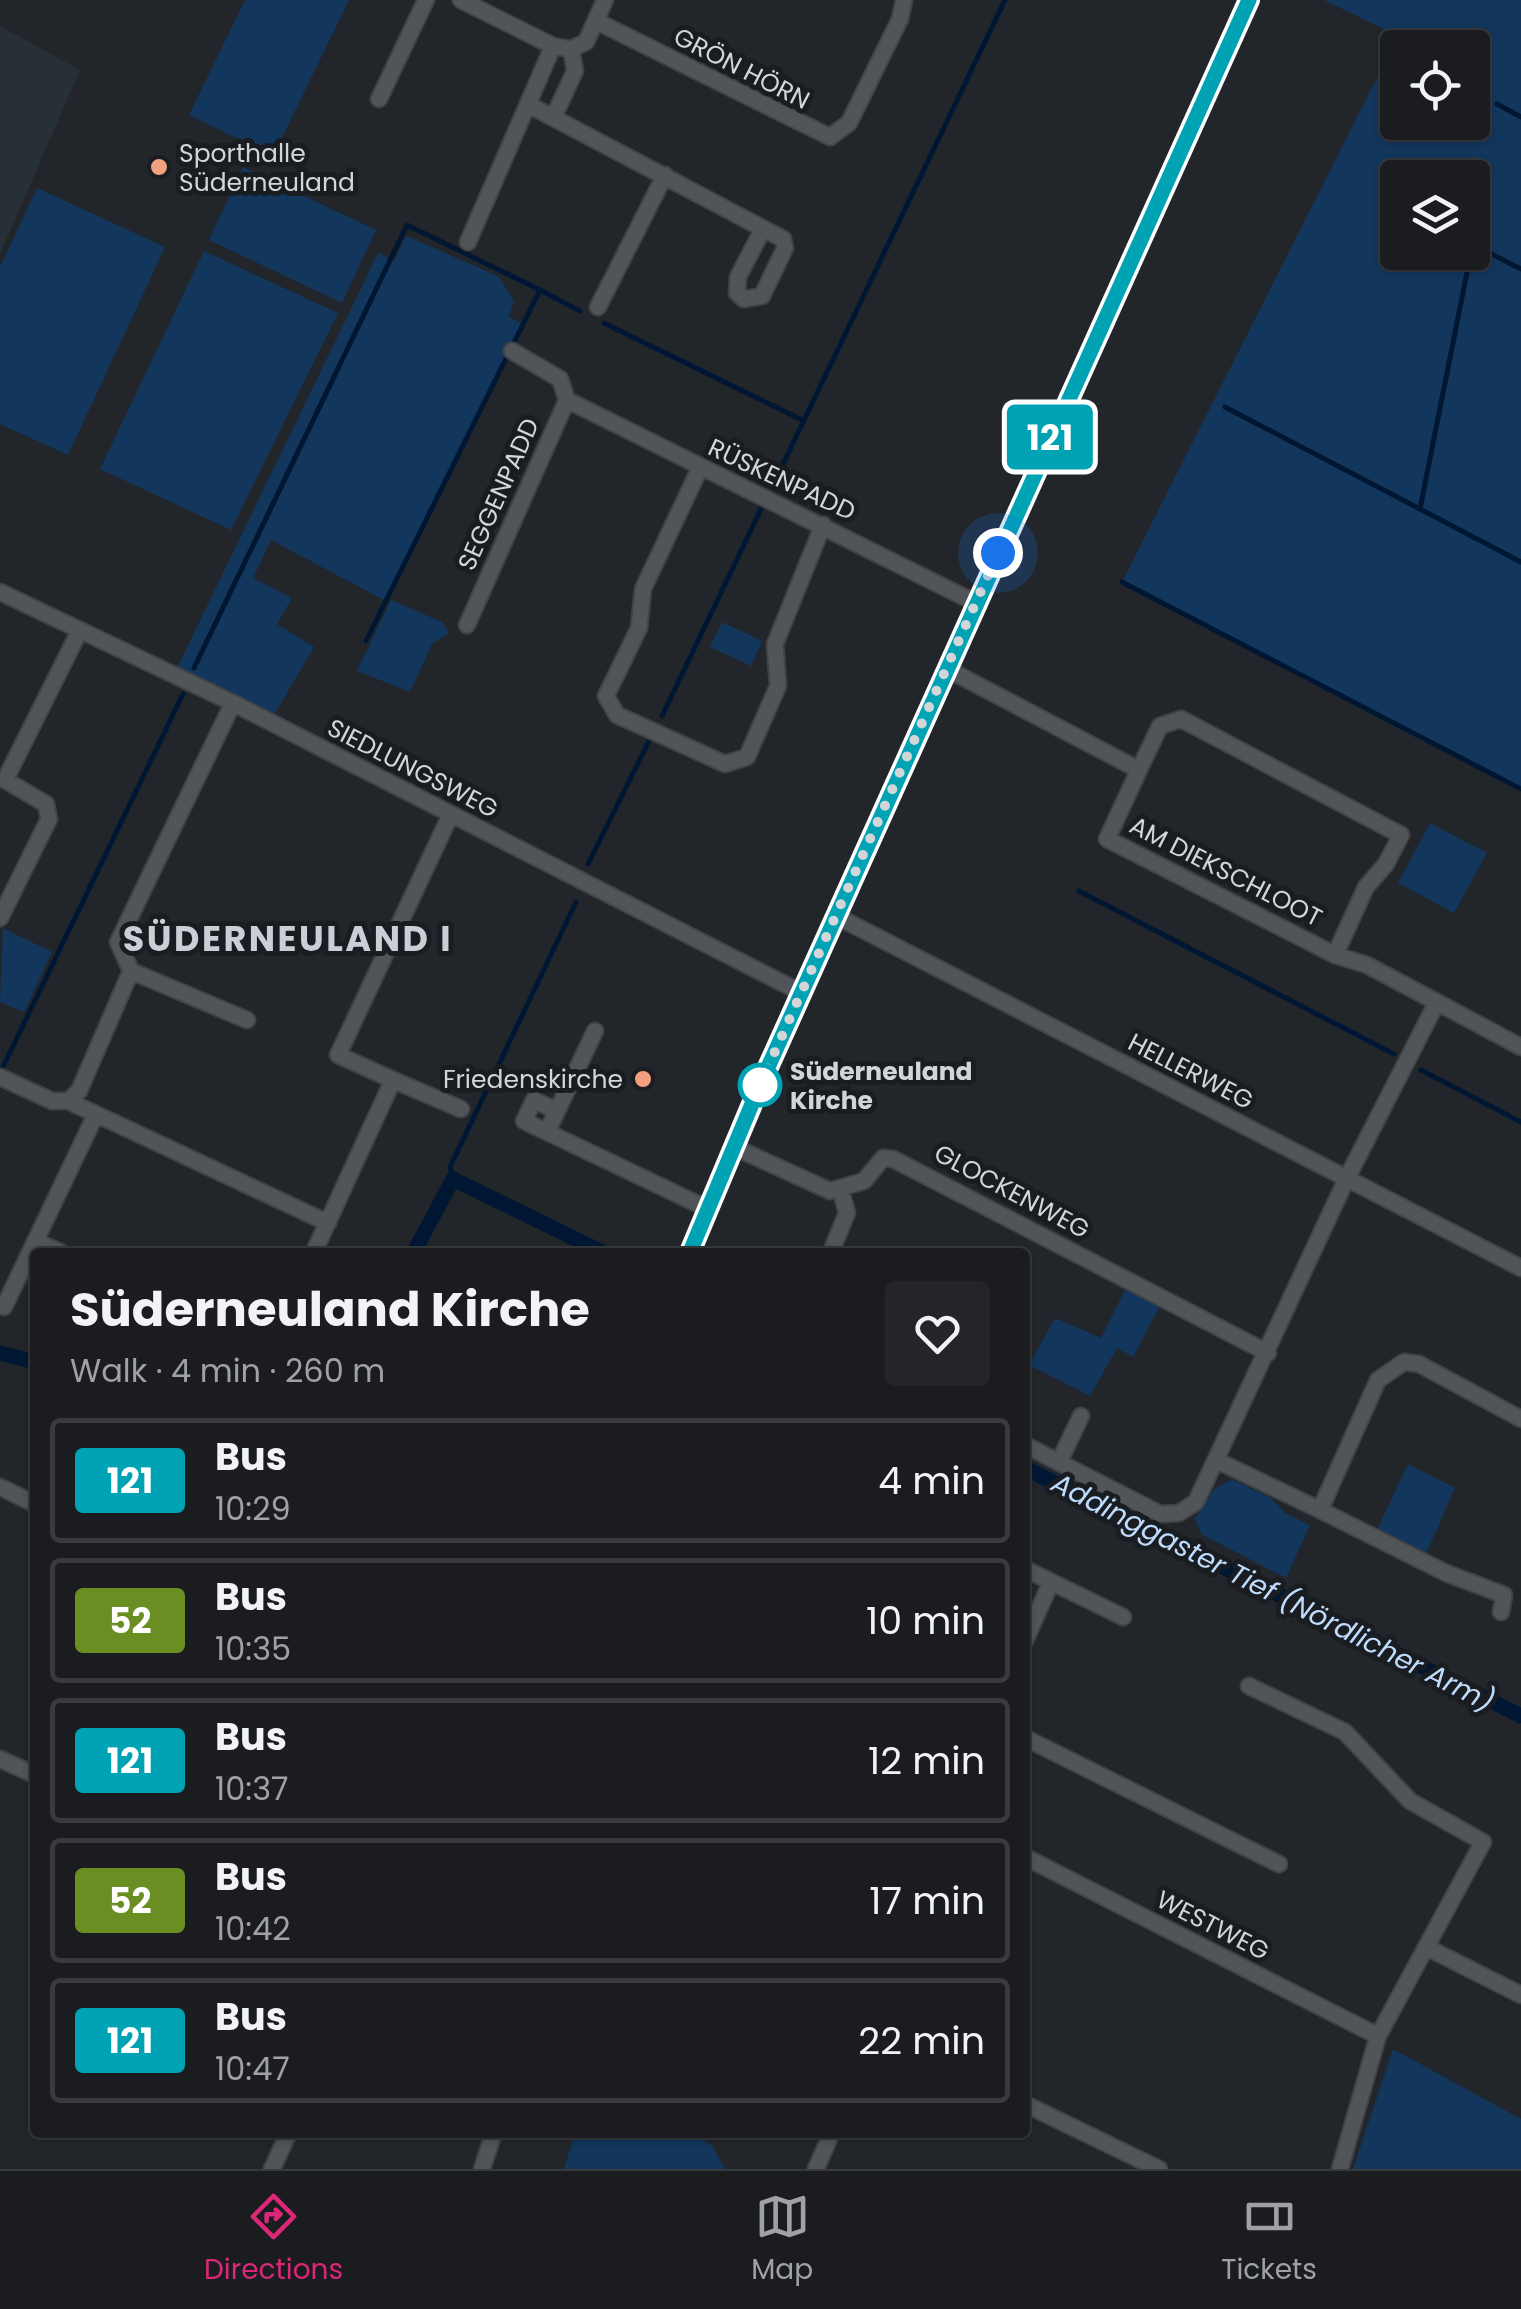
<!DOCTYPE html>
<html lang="en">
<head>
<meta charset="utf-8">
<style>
	:root { --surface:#1a1c20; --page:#232529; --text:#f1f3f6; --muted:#9fa1a5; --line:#383a3e; --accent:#db2777 }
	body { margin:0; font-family:Poppins,sans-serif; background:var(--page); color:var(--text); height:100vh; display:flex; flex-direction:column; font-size:38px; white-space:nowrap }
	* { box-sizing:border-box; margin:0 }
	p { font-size:32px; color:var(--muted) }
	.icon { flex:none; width:55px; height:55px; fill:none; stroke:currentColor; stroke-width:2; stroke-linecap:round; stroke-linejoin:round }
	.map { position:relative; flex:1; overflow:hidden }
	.side { position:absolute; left:30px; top:1248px; width:1000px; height:890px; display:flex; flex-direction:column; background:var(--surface); border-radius:10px; box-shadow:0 2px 8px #0004,0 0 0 2px var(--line) }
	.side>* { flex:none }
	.badge { padding:0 20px; border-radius:8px; font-size:35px; line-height:65px }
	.controls { position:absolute; left:1380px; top:30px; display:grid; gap:20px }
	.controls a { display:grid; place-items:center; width:110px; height:110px; border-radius:10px; background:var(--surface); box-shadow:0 2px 8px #0004,0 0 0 2px var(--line); font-size:50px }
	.you { position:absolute; width:50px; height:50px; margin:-25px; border:8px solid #fff; border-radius:50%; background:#1a73e8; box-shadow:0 0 0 15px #1a73e833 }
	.map>.badge { position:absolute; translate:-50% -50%; box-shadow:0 0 0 5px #fff }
	.round { display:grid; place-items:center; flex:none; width:105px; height:105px; border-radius:10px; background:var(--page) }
	.headline { display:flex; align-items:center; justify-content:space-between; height:170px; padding:0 40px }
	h1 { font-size:48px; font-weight:700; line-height:75px }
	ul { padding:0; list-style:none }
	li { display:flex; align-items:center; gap:30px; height:125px; margin:0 20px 15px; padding:0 20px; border:5px solid var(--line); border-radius:10px }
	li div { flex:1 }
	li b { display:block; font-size:38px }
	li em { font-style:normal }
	li .badge { min-width:110px; font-weight:700; text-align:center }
	.tab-bar { display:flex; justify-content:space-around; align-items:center; height:140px; border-top:2px solid var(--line); background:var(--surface); font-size:28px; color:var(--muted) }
	.tab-bar a { display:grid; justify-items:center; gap:5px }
	.tab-bar .selected { color:var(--accent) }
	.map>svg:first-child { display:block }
	.built { fill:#272f37 }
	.green { fill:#12365c; fill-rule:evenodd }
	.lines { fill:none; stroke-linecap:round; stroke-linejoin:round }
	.stream { stroke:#001733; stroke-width:5 }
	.canal { stroke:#001733; stroke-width:15 }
	.minor-casing { stroke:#404346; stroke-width:19 }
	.minor { stroke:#51555a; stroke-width:15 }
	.line-casing { stroke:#fff; stroke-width:22 }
	.line { stroke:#00a3b4; stroke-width:15 }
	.walk { stroke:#d3d6d9; stroke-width:10; stroke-dasharray:0 18 }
	.poi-dot { fill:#f2a07f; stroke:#191c20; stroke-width:4 }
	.stop-dot { fill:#fff; stroke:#00a3b4; stroke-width:5 }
	.labels { text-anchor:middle; stroke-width:10; stroke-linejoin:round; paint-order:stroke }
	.street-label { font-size:25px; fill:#d3d6d9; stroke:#191c20 }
	.poi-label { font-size:25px; fill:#d3d6d9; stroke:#191c20; text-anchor:start }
	.stop-label { font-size:25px; font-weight:bold; fill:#d3d6d9; stroke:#191c20; text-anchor:start }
	.water-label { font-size:28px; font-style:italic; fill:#bfdbfc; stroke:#191c20 }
	.district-label { font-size:35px; font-weight:bold; letter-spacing:2.5px; fill:#cacfd5; stroke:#191c20 }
</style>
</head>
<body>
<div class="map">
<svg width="1521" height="2169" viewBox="0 0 1521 2169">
	<rect width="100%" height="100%" fill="#22262a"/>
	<path class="built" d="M 0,26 L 80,70 L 0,254 Z"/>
	<path class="green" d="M 245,0 L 349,0 L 273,156 L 189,115 Z
		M 1324,0 L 1521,0 L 1521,787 L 1122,582 L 1398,36 ZM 1398,48 L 1472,48 L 1472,122 L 1398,122 ZM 1398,178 L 1472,178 L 1472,252 L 1398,252 Z
		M 243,167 L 376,230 L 342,303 L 209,240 Z
		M 37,188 L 165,247 L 68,455 L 0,424 L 0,267 Z
		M 406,236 L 498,276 L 514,301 L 509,317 L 523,324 L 386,601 L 271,540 L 253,578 L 292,598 L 277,624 L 314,647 L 274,715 L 177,668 L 378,253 L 394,261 Z
		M 204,251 L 338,313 L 231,530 L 100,469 Z
		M 391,600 L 442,622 L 449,633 L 432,644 L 410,692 L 357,671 Z
		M 722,622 L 762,641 L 751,666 L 710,647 Z
		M 1430,823 L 1487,853 L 1454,913 L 1398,883 Z
		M 3,928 L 52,952 L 24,1012 L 0,1002 Z
		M 1127,1286 L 1161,1304 L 1133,1357 L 1117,1348 L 1090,1396 L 1029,1365 L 1055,1318 L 1101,1338 Z
		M 1408,1464 L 1455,1488 L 1426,1554 L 1377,1530 Z
		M 1232,1479 L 1271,1498 L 1285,1513 L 1310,1525 L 1286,1578 L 1201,1534 L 1195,1518 L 1214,1489 Z
		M 1393,2049 L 1521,2119 L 1521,2169 L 1353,2169 Z
		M 575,2133 L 688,2133 L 711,2144 L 725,2169 L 564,2169 Z"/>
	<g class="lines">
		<path class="stream" d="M 1497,104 L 1521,117
			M 1382,196 L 1398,204
			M 1472,244 L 1521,269
			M 1471,252 L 1420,509 L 1521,562
			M 604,323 L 802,420
			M 1225,407 L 1420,509
			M 774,483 L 1005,0
			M 1122,582 L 1521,789
			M 366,641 L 540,290 L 580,311
			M 194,668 L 407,225 L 540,290
			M 662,716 L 762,507
			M 588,864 L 651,737
			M 1079,891 L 1394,1054
			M 2,1069 L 183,694
			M 1421,1070 L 1521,1122
			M 453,1179 L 450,1167 L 576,902"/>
		<path class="canal" d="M 414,1252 L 453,1179 L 602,1252
			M 0,1353 L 35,1362
			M 1025,1468 L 1521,1716"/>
		<defs>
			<path id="minor" d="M 461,0 L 553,46 L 571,49
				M 596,21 L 830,137 L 849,123 L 900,19 L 904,0
				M 571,49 L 586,42 L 605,0
				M 379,99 L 426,0
				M 529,105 L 783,239 L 785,248 L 762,296 L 744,299 L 737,293 L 738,277 L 762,231
				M 554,116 L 575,71 L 571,49
				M 468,242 L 553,46
				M 598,307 L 665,175
				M 567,400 L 976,603
				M 700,468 L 643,589 L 639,628 L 606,696 L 617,715 L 725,764 L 747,757 L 778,686 L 775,644 L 823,525
				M 0,592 L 233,703 L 802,993
				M 467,625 L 567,400 L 560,379 L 512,351
				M 947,669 L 1139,770 L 1160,726 L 1181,719 L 1401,835 L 1386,864 L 1366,887 L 1335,955 L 1367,965 L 1521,1047
				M 1139,770 L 1107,839 L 1335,955
				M 838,917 L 1521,1268
				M 0,918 L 49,819 L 46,804 L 5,780 L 79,632
				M 131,971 L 247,1020
				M 595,1031 L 547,1132 L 708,1209
				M 0,1077 L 52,1101 L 68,1101 L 79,1091 L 131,971 L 118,942 L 233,703
				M 393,1080 L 461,1109
				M 68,1101 L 328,1223
				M 547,1132 L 524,1121 L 534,1100 L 557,1111
				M 734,1147 L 830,1191 L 864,1181 L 883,1158 L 893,1159 L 1268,1353
				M 35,1241 L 60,1252
				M 314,1252 L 393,1080 L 338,1055 L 450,816
				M 690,1252 L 760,1085 L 1249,0
				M 831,1252 L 847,1213 L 841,1191
				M 4,1307 L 96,1114
				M 1025,1445 L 1160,1514 L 1179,1513 L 1196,1502 L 1346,1180 L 1437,1002
				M 1218,1461 L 1320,1510 L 1378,1380 L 1404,1362 L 1419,1364 L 1521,1419
				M 1059,1462 L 1081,1416
				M 0,1487 L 35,1504
				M 1320,1510 L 1446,1573 L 1504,1595 L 1501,1612
				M 1025,1569 L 1123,1617
				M 1025,1641 L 1051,1582
				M 1249,1686 L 1345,1732 L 1410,1801 L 1483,1842 L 1378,2036 L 1340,2169
				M 1025,1738 L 1279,1864
				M 0,1759 L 35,1775
				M 1025,1857 L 1378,2036
				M 1428,1948 L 1521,1995
				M 1025,2104 L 1159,2169
				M 272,2169 L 289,2132
				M 482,2169 L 494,2132
				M 816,2169 L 832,2132"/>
		</defs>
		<use href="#minor" class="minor-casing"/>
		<use href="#minor" class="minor"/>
	</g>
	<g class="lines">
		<defs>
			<path id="line" d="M 690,1252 L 760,1085 L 1249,0"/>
		</defs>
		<use href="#line" class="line-casing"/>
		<use href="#line" class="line"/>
		<path class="walk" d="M 760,1085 L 998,553"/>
	</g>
	<g class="poi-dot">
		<circle cx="159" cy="167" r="10"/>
		<circle cx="643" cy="1079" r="10"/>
	</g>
	<circle class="stop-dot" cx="760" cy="1085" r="20"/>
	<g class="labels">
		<g class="street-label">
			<text transform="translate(742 68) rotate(27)" y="9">GRÖN HÖRN</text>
			<text transform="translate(782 479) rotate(25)" y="9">RÜSKENPADD</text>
			<text transform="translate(498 494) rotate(-66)" y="9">SEGGENPADD</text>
			<text transform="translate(413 768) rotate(27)" y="9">SIEDLUNGSWEG</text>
			<text transform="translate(1226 871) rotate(27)" y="9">AM DIEKSCHLOOT</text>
			<text transform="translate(1191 1071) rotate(27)" y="9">HELLERWEG</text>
			<text transform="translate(1012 1191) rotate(28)" y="9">GLOCKENWEG</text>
			<text transform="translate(1213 1925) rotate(27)" y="9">WESTWEG</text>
		</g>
		<g class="poi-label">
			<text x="179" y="162">Sporthalle<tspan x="179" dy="29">Süderneuland</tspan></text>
			<text x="623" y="1088" text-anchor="end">Friedenskirche</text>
		</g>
		<g class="stop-label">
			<text x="790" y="1080">Süderneuland<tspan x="790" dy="29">Kirche</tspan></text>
		</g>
		<g class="water-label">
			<text transform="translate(1273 1592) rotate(27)" y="10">Addinggaster Tief (Nördlicher Arm)</text>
		</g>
		<g class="district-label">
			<text x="288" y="951">SÜDERNEULAND I</text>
		</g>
	</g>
</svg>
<div class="controls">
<a><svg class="icon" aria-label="locate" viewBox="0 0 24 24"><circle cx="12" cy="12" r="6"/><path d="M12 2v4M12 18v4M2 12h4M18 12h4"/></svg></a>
<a><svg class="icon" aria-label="layers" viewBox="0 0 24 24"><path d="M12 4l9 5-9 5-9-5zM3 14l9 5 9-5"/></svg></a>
</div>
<div class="you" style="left:998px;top:553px"></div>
<b class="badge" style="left:1050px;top:437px;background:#00a3b4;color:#fff">121</b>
<section class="side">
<div class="headline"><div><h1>Süderneuland Kirche</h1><p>Walk · 4 min · 260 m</p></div><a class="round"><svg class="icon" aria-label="heart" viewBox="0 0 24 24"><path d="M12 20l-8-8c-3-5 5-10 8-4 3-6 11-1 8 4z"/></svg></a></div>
<ul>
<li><span class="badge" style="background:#00a3b4;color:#fff">121</span><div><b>Bus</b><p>10:29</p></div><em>4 min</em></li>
<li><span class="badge" style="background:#6b8e23;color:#fff">52</span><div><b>Bus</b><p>10:35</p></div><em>10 min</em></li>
<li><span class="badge" style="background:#00a3b4;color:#fff">121</span><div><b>Bus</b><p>10:37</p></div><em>12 min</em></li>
<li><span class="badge" style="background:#6b8e23;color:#fff">52</span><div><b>Bus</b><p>10:42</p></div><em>17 min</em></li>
<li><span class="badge" style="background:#00a3b4;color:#fff">121</span><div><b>Bus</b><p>10:47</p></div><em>22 min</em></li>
</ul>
</section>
</div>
<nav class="tab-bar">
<a class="selected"><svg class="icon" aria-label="directions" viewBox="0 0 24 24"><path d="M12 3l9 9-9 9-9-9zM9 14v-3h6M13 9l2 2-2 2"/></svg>Directions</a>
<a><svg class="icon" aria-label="map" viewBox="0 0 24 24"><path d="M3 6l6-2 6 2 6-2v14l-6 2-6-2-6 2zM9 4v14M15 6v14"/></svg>Map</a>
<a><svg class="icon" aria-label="tickets" viewBox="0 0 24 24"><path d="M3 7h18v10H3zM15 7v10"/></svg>Tickets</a>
</nav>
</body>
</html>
